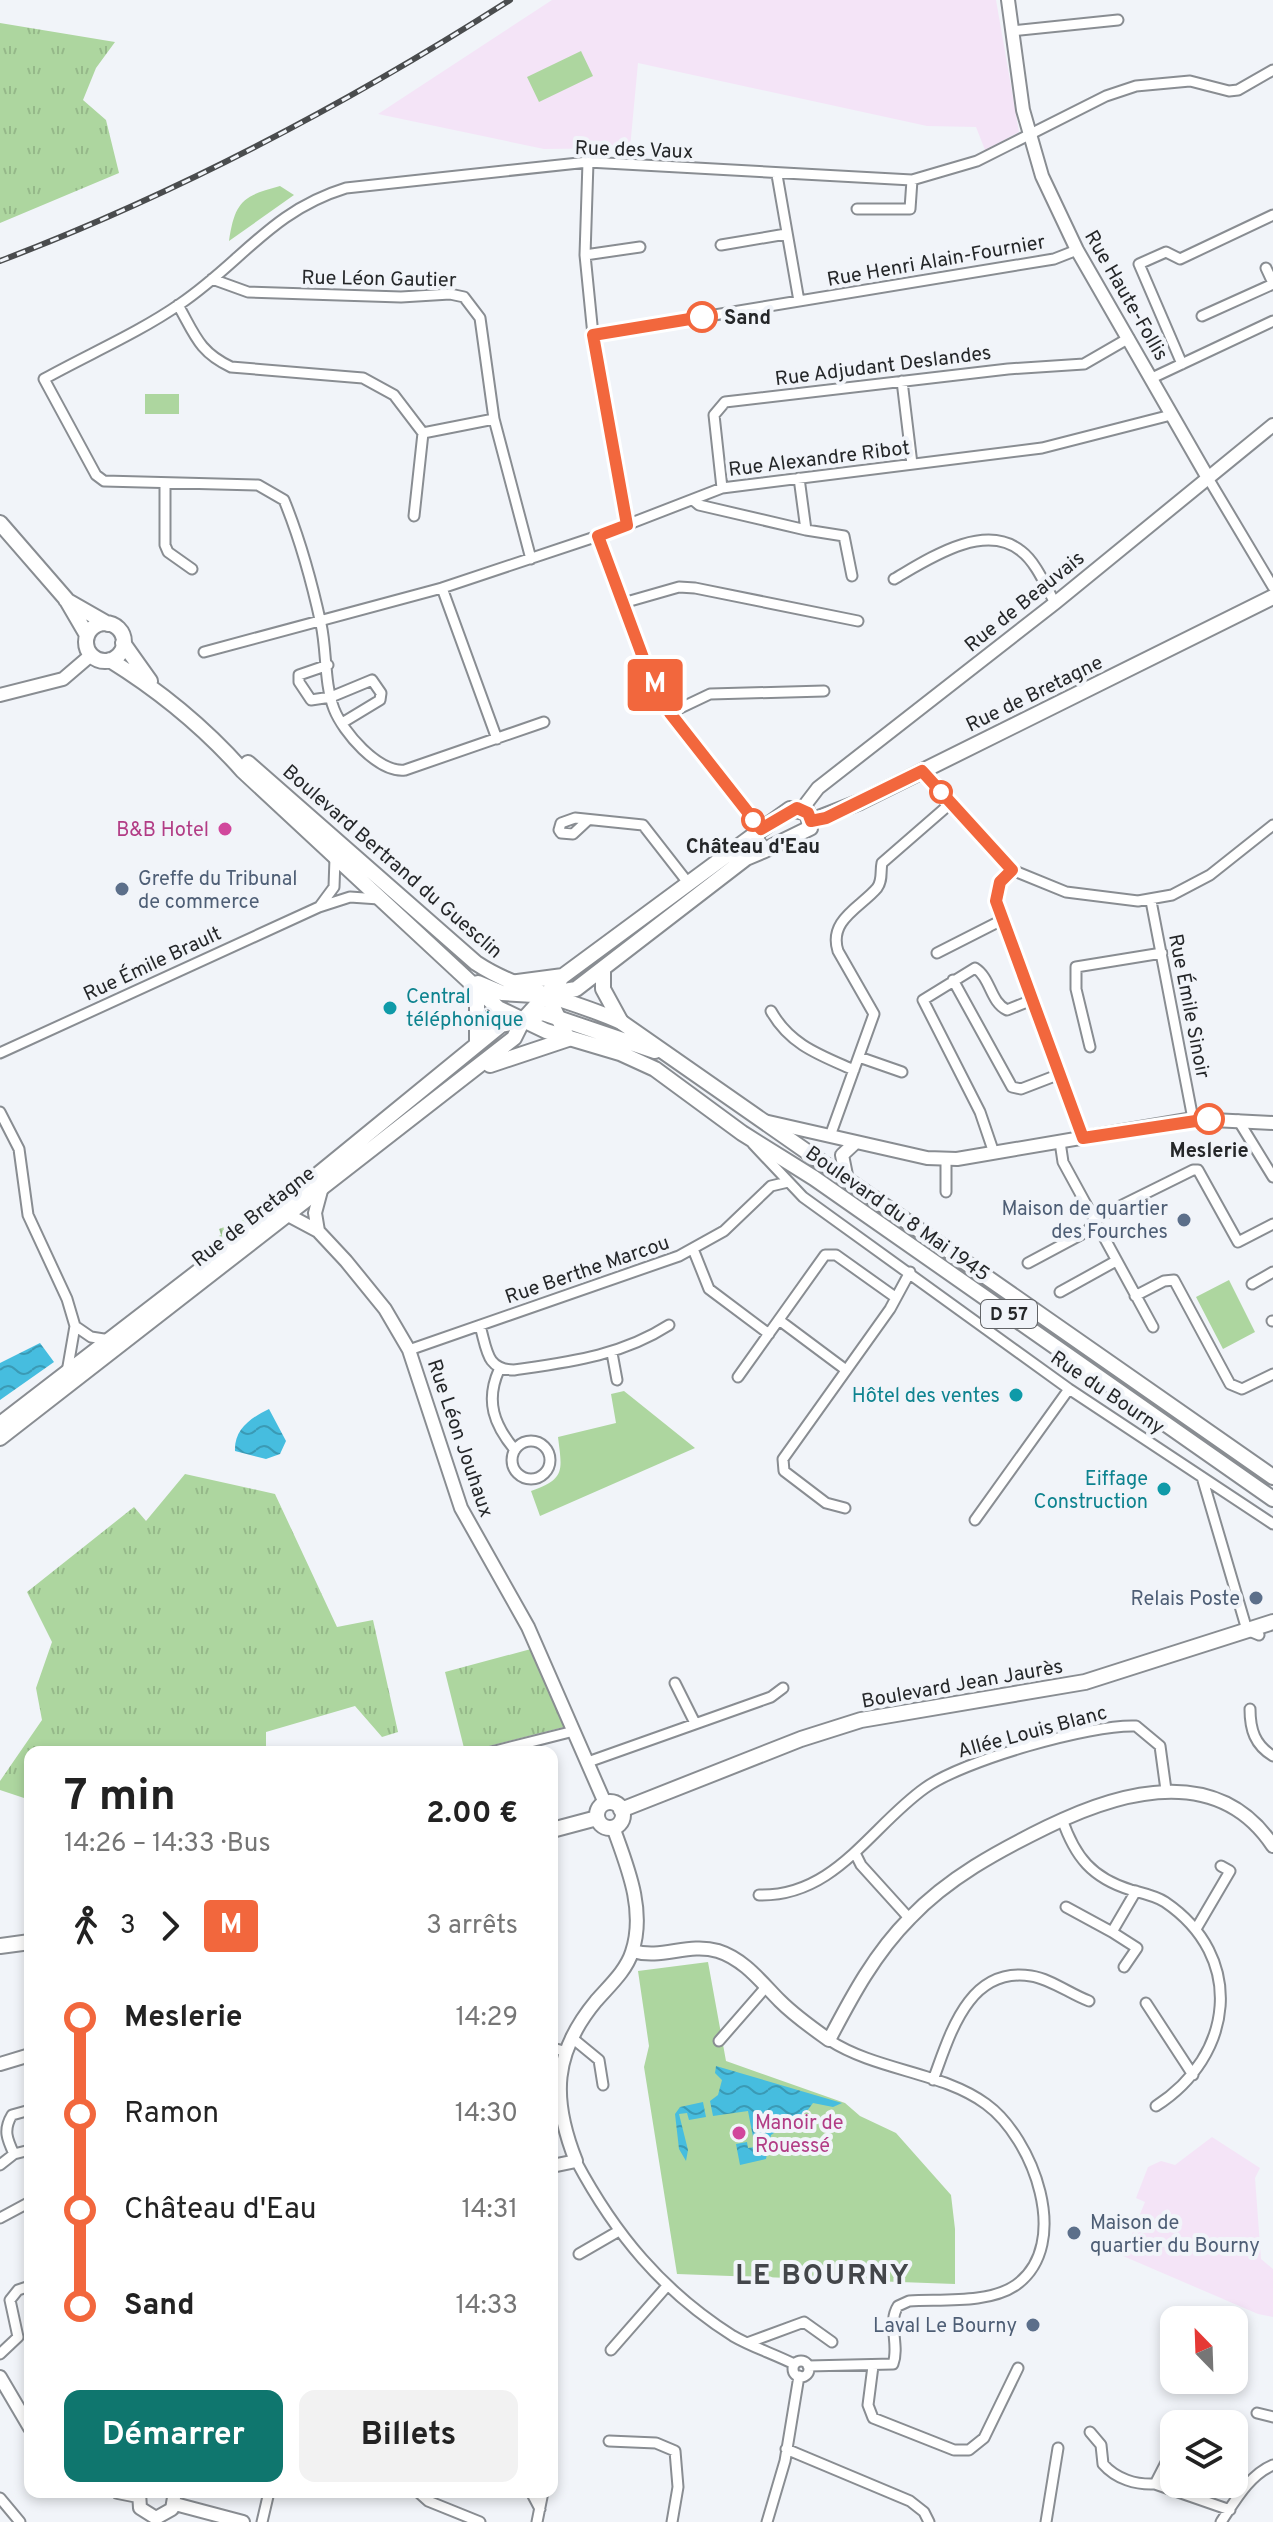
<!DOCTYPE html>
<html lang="fr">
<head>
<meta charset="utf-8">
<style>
	:root { --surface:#fff; --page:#f2f2f2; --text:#222; --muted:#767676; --accent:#0f766e }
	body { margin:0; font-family:Overpass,sans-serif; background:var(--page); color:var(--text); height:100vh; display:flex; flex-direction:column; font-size:30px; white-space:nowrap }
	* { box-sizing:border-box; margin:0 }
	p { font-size:26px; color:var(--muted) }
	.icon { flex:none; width:44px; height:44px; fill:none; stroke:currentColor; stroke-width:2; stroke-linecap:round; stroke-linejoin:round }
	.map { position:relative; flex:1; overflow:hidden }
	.details { position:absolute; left:24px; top:1746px; width:534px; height:752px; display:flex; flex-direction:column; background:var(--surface); border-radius:16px; box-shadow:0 4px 12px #0003 }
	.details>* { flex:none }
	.badge { padding:0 16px; border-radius:6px; font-size:28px; line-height:52px }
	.needle { width:52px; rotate:337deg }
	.buttons { position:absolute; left:1160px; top:2306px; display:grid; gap:16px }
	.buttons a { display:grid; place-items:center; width:88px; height:88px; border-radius:16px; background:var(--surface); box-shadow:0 4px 12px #0003; font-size:40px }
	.map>.badge { position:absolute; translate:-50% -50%; box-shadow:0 0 0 4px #fff }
	.legs { display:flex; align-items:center; gap:12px; height:88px; padding:0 40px; font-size:26px }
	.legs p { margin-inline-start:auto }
	.head { display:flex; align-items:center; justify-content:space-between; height:136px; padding:0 40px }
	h1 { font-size:44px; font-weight:700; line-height:60px }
	.button { display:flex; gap:16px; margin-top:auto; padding:16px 40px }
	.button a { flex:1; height:92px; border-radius:16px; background:var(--accent); color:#fff; font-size:32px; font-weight:700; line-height:92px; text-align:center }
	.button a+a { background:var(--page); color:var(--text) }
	ul { padding:0 40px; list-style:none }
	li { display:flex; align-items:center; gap:28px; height:96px; font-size:30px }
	li i { display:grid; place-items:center; width:12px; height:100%; margin:0 10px; background:currentColor }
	li i::after { content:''; width:20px; height:20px; margin:-10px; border:6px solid; border-radius:50%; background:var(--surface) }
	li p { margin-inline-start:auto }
	li:first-child i { background:linear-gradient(#0000 50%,currentColor 0) }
	li:last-child i { background:linear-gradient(currentColor 50%,#0000 0) }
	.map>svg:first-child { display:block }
	.education { fill:#f4e4f7 }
	.grass { fill:url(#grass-tufts) }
	.park { fill:#add69f }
	.water { fill:url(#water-waves) }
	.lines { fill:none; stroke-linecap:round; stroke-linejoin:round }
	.minor-casing { stroke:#898d92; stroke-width:13 }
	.tertiary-casing { stroke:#898d92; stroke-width:16 }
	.secondary-casing { stroke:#898d92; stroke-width:18 }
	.primary-casing { stroke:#898d92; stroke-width:18 }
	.minor { stroke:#fff; stroke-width:9 }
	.tertiary { stroke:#fff; stroke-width:12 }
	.secondary { stroke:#fff; stroke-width:14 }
	.primary { stroke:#fff; stroke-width:14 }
	.rail-casing { stroke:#4a4c4e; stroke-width:6 }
	.rail { stroke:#f1f4f9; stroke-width:3; stroke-dasharray:9; stroke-linecap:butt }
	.line-1-casing { stroke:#fff; stroke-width:18 }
	.line-1 { stroke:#f2673d; stroke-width:12 }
	.stop-1-dot { fill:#fff; stroke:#f2673d; stroke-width:4 }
	.hotel-dot { fill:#d1479c; stroke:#f1f4f9; stroke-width:3 }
	.service-dot { fill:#5c6f8a; stroke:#f1f4f9; stroke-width:3 }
	.culture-dot { fill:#0f9aa8; stroke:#f1f4f9; stroke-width:3 }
	.labels { text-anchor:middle; stroke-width:8; stroke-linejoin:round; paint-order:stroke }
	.shield { fill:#f1f4f9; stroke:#626467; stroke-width:2 }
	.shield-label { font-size:18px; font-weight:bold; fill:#252729 }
	.street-label { font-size:20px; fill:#252729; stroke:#f1f4f9 }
	.stop-label { font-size:20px; font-weight:bold; fill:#252729; stroke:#f1f4f9 }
	.hotel-label { font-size:20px; fill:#b23c85; stroke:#f1f4f9; text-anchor:end }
	.service-label { font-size:20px; fill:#4e5e75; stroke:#f1f4f9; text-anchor:end }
	.culture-label { font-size:20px; fill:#0d838f; stroke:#f1f4f9; text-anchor:end }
	.district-label { font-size:28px; font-weight:bold; letter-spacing:2px; fill:#43464a; stroke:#f1f4f9 }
</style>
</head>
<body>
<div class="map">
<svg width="1273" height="2522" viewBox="0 0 1273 2522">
	<defs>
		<pattern id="grass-tufts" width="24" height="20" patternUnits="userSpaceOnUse" patternTransform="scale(2)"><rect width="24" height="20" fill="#add69f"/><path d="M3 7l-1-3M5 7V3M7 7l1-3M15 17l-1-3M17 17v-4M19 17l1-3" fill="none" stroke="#95b889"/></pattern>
		<pattern id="water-waves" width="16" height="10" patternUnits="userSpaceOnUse" patternTransform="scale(2)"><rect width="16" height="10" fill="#46bddf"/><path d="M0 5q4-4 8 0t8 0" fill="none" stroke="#3a9ab5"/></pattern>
	</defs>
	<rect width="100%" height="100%" fill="#f1f4f9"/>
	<path class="education" d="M 552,0 L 996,0 L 1019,132 L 985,150 L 976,127 L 927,126 L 638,63 L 630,148 L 544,149 L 378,114 Z
		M 1212,2137 L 1260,2168 L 1255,2178 L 1261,2259 L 1273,2269 L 1273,2317 L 1258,2314 L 1123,2256 L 1145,2202 L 1136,2198 L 1148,2167 L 1161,2161 L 1175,2165 Z"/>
	<path class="grass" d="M 0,23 L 115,42 L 96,68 L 83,100 L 106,120 L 119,173 L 0,223 Z
		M 248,1211 L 253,1218 L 213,1245 L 214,1238 L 221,1235 L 219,1229 L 243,1220 L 241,1214 Z
		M 185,1474 L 275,1494 L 337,1627 L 373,1620 L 398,1732 L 382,1737 L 355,1706 L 266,1732 L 266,1752 L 30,1752 L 30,1800 L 0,1790 L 0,1781 L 42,1720 L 36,1688 L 52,1642 L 27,1592 L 134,1507 L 146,1521 Z
		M 531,1649 L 564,1727 L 465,1752 L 445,1672 Z"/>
	<path class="park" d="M 581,51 L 593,76 L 539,102 L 527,77 Z
		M 280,186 L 294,195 L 229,241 C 235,202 242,196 280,186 Z
		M 145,394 L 179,394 L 179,414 L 145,414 Z
		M 1229,1280 L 1255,1332 L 1223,1349 L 1196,1297 Z
		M 624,1391 L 695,1448 L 540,1516 L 531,1491 C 566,1479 562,1470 558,1437 L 616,1423 L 611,1394 Z
		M 708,1962 L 726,2061 L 845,2103 L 860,2116 L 896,2133 L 951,2195 L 955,2229 L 955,2284 L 677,2274 L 644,2067 L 649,2046 L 638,1971 Z"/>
	<path class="water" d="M 40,1343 L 54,1362 L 0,1400 L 0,1363 Z
		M 269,1409 L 286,1441 L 280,1454 L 266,1459 L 235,1451 C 234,1430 250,1418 269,1409 Z
		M 716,2066 L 842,2103 L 833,2107 L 813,2103 L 807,2111 L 771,2135 L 766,2159 L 740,2165 L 736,2144 L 747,2142 L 748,2148 L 755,2147 L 748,2111 L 713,2116 L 710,2101 L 718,2095 L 722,2080 L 715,2073 Z
		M 703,2102 L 706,2117 L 689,2120 L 687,2113 L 679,2114 L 688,2150 L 686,2161 L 679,2149 L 675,2114 L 680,2107 Z"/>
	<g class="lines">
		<defs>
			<path id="minor" d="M 1012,31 L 1118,20
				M 588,162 L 585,255 L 593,335 L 627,525
				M 777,175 L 799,301
				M 857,209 L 910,209 L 912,180
				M 721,245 L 786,234
				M 585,255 L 640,247
				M 1266,268 L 1273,283
				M 212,279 L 248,292 L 401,297 L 450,294 L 464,297 L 480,318 L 494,419 L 531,559
				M 178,305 C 195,335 199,352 231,367 L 363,378 L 394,395 L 423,433
				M 1202,316 L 1273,284
				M 593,335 L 1054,259 L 1077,250
				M 1182,364 L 1139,264 L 1166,252 L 1180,259 L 1273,215
				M 1152,378 L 1273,321
				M 902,381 L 912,464
				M 423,433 L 494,419
				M 799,478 L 806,530 L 844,536 L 852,576
				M 1208,478 L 1273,587
				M 165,483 L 165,545 L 168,552 L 192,569
				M 722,488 L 714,415 L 725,402 L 1008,369 L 1084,364 L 1129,338
				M 693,500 L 699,505 L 806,530
				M 414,516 L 423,433
				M 598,536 L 648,671 L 670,713 L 761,829
				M 894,579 C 927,560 984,521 1021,551 C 1036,562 1046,587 1055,603
				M 442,588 L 497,739
				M 623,603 L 679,587 L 695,588 L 858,621
				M 204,652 L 442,588 L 598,536 L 722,488 L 1042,448 L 1171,415
				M 328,665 L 299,675 L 299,682 L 311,700 L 331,697 L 372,680 L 381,693 L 380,700 L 342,723
				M 670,713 L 710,694 L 824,691
				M 544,722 L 405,770 C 378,773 343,732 334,709 C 324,683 327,651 321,624 C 312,583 300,539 284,500 L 258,485 L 104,481 L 96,475 L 44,379 C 89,354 138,333 180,304 C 242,262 271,211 346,188 L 588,162 L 912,180 L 977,161 L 1106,96 L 1136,86 L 1190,81 L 1229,91 L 1238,90 L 1273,70
				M 922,771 L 1012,870 L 1066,892 L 1138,901 L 1172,895 L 1210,875 L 1273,825
				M 587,821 L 573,834 L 561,833 L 559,830 L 561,823 L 575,818 L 643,825 L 689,884
				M 1012,870 L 1000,882 L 996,901 L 1083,1138
				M 1151,901 L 1193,1119
				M 320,906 L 334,887 L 335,858
				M 937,953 L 1002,920
				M 953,980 L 1012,1087 L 1021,1089 L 1060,1074
				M 771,1011 C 790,1045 820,1055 854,1070
				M 1090,1047 L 1076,989 L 1076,967 L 1162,953
				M 0,1053 L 319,907 L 350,897 L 379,899
				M 859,1057 L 902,1072
				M 0,1112 L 19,1149 L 28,1215 L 67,1299 L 75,1326 L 67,1372
				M 1238,1120 L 1273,1177
				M 830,1136 L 874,1014 L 838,951 C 828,920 861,907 877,888 C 883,880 880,872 882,863 L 951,803
				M 1060,1142 L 1063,1162 L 1153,1327
				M 753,1144 L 803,1197 L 1069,1389 L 1273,1524
				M 994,1153 L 980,1112 L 923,1000 L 975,968 C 991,978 990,1002 1007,1010 L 1032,1000
				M 946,1192 L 946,1159
				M 693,1249 L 709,1289 L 769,1334
				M 1028,1263 L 1086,1232 L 1102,1215 L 1193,1170 L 1198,1170 L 1238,1242 L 1273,1224
				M 1252,1284 L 1273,1272
				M 1060,1292 L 1116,1261
				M 1135,1296 L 1164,1281 L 1174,1280 L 1230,1384 L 1242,1389 L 1273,1374
				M 779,1320 L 846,1370
				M 1272,1321 L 1273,1321
				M 75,1326 L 91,1337 L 110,1340
				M 480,1326 C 487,1349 486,1370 514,1370 C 569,1362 621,1356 669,1325
				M 409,1350 L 679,1256 L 724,1231 L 771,1186 L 788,1182
				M 612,1353 L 617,1380
				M 499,1370 C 485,1401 494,1425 515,1450
				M 738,1377 L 825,1255 L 836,1255 L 895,1297
				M512 1460a19 19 0 1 1 38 0a19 19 0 1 1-38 0Z
				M 1202,1477 L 1247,1630 L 1259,1635
				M 845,1508 L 826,1503 L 784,1471 L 783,1459 L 890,1309 L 910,1272
				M 975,1520 L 1069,1389
				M 675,1683 L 695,1723
				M 1250,1709 C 1250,1730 1255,1745 1273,1756
				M 491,1752 L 574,1731
				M 588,1762 L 771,1697 L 783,1688
				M 1062,1819 C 1075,1857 1092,1878 1131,1890 C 1142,1893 1156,1896 1165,1902 C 1246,1957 1234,2056 1156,2106
				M 856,1855 L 861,1865 L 909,1918
				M 759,1895 C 835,1897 871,1826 925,1788 C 962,1761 1090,1724 1136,1726 L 1160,1746 L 1166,1790
				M 1066,1907 L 1112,1932 L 1136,1891
				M 1196,1929 L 1230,1871 L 1221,1866
				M 1112,1932 L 1137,1948 L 1124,1967
				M 1146,2003 L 1193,2075
				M 571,2037 L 599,2060 L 603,2085
				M 719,2041 L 766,1987
				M 552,2048 L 564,2051
				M 933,2080 C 950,2035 968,1966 1031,1976 C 1051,1979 1070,1994 1089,2001
				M 14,2154 C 7,2139 3,2130 12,2115 L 30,2110
				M 576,2161 C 615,2234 662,2291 733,2336 C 752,2347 774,2354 794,2364
				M 0,2165 L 14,2154 L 30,2150
				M 0,2218 L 30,2202
				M 579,2254 L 617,2232
				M 747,2343 L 804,2322 L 832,2342
				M 611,2350 L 667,2286
				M 0,2354 L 18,2337 L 10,2300 L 18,2290 L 30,2286
				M793 2369a8 8 0 1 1 16 0a8 8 0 1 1-16 0Z
				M 808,2366 L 893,2364 C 900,2345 887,2323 898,2306 L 909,2301 C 941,2299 989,2304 1016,2285 C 1073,2244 1033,2138 986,2104 C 943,2072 877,2071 829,2040
				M 873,2366 L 868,2405 L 873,2418 L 954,2450 L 969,2450 L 984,2438 L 1018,2368
				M 1257,2413 L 1273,2417
				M 1090,2432 L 1101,2445 L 1103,2464 C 1116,2479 1136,2485 1155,2484 L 1230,2510
				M 609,2441 L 656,2443 L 675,2451 L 678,2487 L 672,2522
				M 786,2449 L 910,2501 L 924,2512 L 929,2522
				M 1155,2484 L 1174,2447
				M 418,2492 L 428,2501 L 480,2522
				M 531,2492 L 540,2509
				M 0,2498 L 20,2522
				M 262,2522 L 269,2492
				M 537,2522 L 543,2492
				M 767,2522 L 785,2461 L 799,2376
				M 1046,2522 L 1058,2448
				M 1221,2522 C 1235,2501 1249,2475 1273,2465"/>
			<path id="tertiary" d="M 1008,0 L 1023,110 L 1042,176 L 1077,250 L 1208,478
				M 0,695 L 63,679 L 91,655
				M 802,809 L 818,788 L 1055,603 L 1273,425
				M 764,1121 L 927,1158 L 957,1159 L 1193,1119 L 1273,1123
				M 847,1180 L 842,1155 L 856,1142
				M 288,1215 L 318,1231 L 346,1261 L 385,1309 L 409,1350 L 461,1508 L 528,1627 L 605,1803
				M 318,1231 L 315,1213 L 322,1187
				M 633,1951 C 662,1960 688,1942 718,1951 C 744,1959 762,1983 780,2001 C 795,2016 812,2028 829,2040 C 852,1996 875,1953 910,1918 C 948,1878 998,1851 1047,1827 C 1120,1791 1218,1763 1273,1846
				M 0,2064 L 30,2055
				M 552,2166 L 576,2161 C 551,2098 553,2053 596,2001 C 609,1986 626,1971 632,1952 C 646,1910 627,1866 613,1827
				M 0,2377 L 30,2428
				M 118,2492 L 138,2496
				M 139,2492 L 140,2508 L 156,2518 L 172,2509 L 175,2492
				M 175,2504 L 243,2522"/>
			<path id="secondary" d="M 790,809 L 808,813 L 810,828 L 765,850 L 756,841 L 758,832 Z
				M 811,821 L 860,802 L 1273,597
				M 603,969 L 603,989 L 621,1022
				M 510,983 L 563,976
				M 547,994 L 576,989 L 746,858 L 765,850
				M 477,1044 L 477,988
				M 490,1065 L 568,1039 L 547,994
				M 0,1424 L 212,1261 L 501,1025 L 523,1020
				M 0,1438 L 514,1038 L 523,1020 L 563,976 L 758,832
				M597 1815a13 13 0 1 1 26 0a13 13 0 1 1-26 0Z
				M 621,1810 L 801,1739 L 861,1720 L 1085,1682 L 1273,1622
				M 552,1830 L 597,1818
				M 0,1946 L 30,1942"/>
			<path id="primary" d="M 0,523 L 66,599 L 87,635
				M 66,600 L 108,624
				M86 642a19 19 0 1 1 38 0a19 19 0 1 1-38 0Z
				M 123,643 L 150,681
				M 110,660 C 160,691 204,727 243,771 L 498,1008 L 546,1031 L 620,1053 L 655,1069 L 742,1133 L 814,1178 L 1273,1499
				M 248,763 L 476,963 C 520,992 574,1000 621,1022 L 1273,1477
				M 478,983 L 502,993 L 534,995
				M 523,1020 L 543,1013 L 655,1051"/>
		</defs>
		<use href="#minor" class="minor-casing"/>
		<use href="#tertiary" class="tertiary-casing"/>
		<use href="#secondary" class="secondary-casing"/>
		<use href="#primary" class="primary-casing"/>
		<use href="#minor" class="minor"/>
		<use href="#tertiary" class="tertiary"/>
		<use href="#secondary" class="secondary"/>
		<use href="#primary" class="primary"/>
		<defs>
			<path id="rail" d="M 0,261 C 181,192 347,104 510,0"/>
		</defs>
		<use href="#rail" class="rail-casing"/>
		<use href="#rail" class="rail"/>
	</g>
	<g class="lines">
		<defs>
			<path id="line-1" d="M 702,317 L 593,335 L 627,525 L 598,536 L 648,671 L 670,713 L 761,829 L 797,808 L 808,813 L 811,821 L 826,818 L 922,771 L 1012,870 L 1000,882 L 996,901 L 1083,1138 L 1209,1119"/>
		</defs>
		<use href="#line-1" class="line-1-casing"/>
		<use href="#line-1" class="line-1"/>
	</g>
	<g class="stop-1-dot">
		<circle cx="702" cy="317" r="14"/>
		<circle cx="941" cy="792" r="10"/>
		<circle cx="753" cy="820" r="10"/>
		<circle cx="1209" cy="1119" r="14"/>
	</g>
	<g class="hotel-dot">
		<circle cx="225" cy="829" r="8"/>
		<circle cx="739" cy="2133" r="8"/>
	</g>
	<g class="service-dot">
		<circle cx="122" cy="889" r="8"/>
		<circle cx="1184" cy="1220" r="8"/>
		<circle cx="1256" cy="1598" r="8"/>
		<circle cx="1074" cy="2233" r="8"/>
		<circle cx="1033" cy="2325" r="8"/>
	</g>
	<g class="culture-dot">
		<circle cx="390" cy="1008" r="8"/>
		<circle cx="1016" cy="1395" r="8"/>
		<circle cx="1164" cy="1489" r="8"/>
	</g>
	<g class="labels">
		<rect class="shield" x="981" y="1300" width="56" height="28" rx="6"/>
		<g class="shield-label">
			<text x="1009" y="1320">D 57</text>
		</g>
		<g class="street-label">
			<text transform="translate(634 149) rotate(2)" y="7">Rue des Vaux</text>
			<text transform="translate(936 260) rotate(-10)" y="7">Rue Henri Alain-Fournier</text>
			<text transform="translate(379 278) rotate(1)" y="7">Rue Léon Gautier</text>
			<text transform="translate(1127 295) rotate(60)" y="7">Rue Haute-Follis</text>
			<text transform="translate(883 365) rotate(-7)" y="7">Rue Adjudant Deslandes</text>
			<text transform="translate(819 458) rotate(-7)" y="7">Rue Alexandre Ribot</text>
			<text transform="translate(1024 601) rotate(-39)" y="7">Rue de Beauvais</text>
			<text transform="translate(1034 693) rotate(-26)" y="7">Rue de Bretagne</text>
			<text transform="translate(393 861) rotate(41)" y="7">Boulevard Bertrand du Guesclin</text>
			<text transform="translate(152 963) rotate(-25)" y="7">Rue Émile Brault</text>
			<text transform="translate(1190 1006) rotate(79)" y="7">Rue Émile Sinoir</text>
			<text transform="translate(898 1213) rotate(35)" y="7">Boulevard du 8 Mai 1945</text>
			<text transform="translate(253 1216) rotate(-38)" y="7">Rue de Bretagne</text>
			<text transform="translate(587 1269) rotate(-19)" y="7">Rue Berthe Marcou</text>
			<text transform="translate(1108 1392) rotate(34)" y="7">Rue du Bourny</text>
			<text transform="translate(461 1438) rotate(71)" y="7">Rue Léon Jouhaux</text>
			<text transform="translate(962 1683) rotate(-10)" y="7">Boulevard Jean Jaurès</text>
			<text transform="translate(1032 1731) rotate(-15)" y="7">Allée Louis Blanc</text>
		</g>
		<g class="stop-label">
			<text x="724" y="324" text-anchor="start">Sand</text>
			<text x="753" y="853">Château d'Eau</text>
			<text x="1209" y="1157">Meslerie</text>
		</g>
		<g class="hotel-label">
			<text x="209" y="836">B&amp;B Hotel</text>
			<text x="755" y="2129" text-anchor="start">Manoir de<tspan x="755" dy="23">Rouessé</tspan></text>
		</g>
		<g class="service-label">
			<text x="138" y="885" text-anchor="start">Greffe du Tribunal<tspan x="138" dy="23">de commerce</tspan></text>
			<text x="1168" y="1215">Maison de quartier<tspan x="1168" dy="23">des Fourches</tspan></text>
			<text x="1240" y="1605">Relais Poste</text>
			<text x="1090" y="2229" text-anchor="start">Maison de<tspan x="1090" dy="23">quartier du Bourny</tspan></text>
			<text x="1017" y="2332">Laval Le Bourny</text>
		</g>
		<g class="culture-label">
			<text x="406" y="1003" text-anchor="start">Central<tspan x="406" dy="23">téléphonique</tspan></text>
			<text x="1000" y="1402">Hôtel des ventes</text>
			<text x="1148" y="1485">Eiffage<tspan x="1148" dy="23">Construction</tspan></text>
		</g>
		<g class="district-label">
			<text x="823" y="2284">LE BOURNY</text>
		</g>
	</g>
</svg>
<div class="buttons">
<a><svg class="needle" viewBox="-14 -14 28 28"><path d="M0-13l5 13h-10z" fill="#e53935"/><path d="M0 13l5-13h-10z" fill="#767676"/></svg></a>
<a><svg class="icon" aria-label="layers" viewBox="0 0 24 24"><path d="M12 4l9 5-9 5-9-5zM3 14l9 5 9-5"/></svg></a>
</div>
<b class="badge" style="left:655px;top:685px;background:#f2673d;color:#fff">M</b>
<section class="details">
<div class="head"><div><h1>7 min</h1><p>14:26 – 14:33 · Bus</p></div><b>2.00 €</b></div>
<div class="legs"><svg class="icon" aria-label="walk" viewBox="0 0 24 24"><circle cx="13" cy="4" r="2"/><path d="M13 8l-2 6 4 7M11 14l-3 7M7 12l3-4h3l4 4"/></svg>3<svg class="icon" aria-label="forward" viewBox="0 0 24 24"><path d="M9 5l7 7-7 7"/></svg><b class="badge" style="background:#f2673d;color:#fff">M</b><p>3 arrêts</p></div>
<ul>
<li><i style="color:#f2673d"></i><b>Meslerie</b><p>14:29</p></li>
<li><i style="color:#f2673d"></i><span>Ramon</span><p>14:30</p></li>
<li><i style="color:#f2673d"></i><span>Château d'Eau</span><p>14:31</p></li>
<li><i style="color:#f2673d"></i><b>Sand</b><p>14:33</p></li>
</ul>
<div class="button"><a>Démarrer</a><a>Billets</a></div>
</section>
</div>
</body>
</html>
